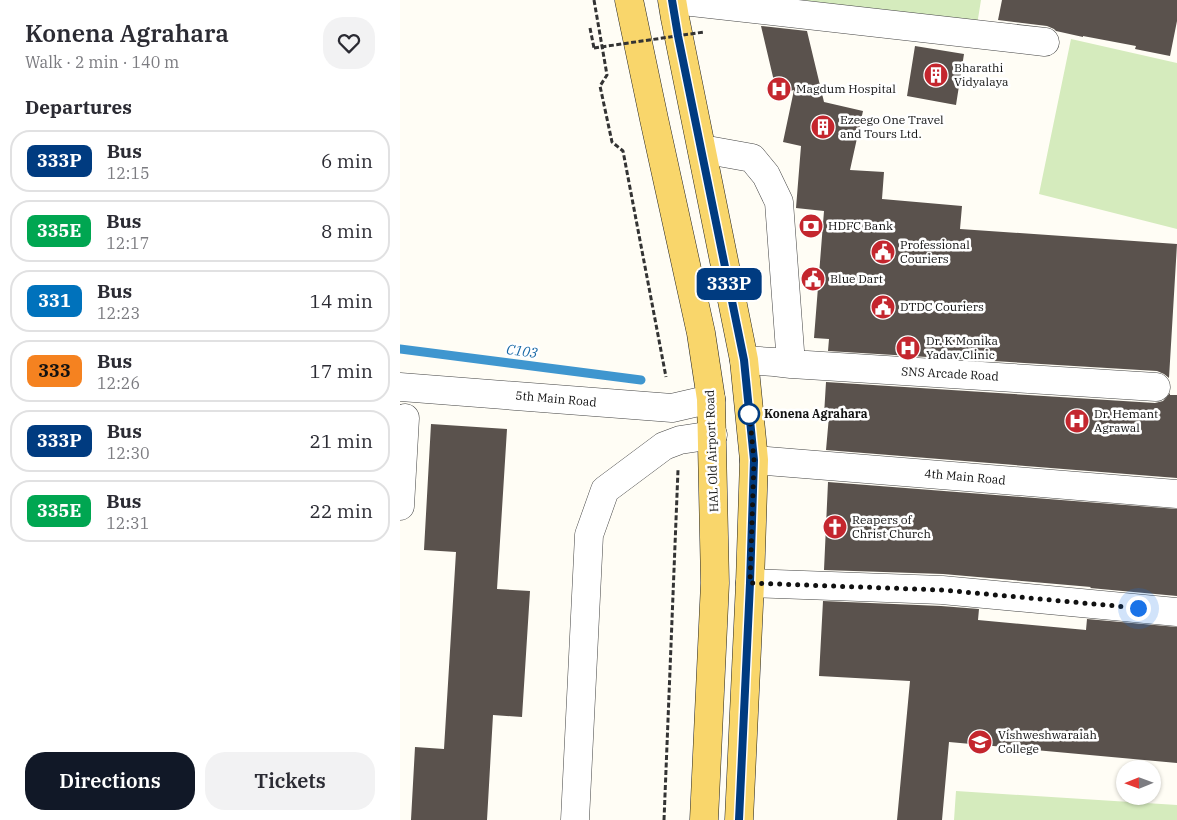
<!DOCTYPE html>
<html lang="en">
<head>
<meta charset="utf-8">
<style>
	:root { --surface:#fff; --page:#f2f2f3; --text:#2b2b33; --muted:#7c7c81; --line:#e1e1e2; --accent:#111827 }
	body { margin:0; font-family:"IBM Plex Serif",serif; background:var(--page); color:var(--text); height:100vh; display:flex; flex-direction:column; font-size:19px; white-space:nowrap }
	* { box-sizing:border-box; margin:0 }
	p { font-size:16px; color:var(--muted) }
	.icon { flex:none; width:28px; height:28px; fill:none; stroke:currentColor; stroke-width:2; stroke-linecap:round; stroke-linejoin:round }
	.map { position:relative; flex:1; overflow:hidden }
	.panel { display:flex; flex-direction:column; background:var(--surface); width:400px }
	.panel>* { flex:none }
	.badge { padding:0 10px; border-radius:8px; font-size:18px; line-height:32px }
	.needle { width:32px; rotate:269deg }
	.buttons { position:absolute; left:716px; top:760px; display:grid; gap:10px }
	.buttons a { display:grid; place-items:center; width:45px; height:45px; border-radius:50%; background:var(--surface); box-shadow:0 1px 4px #0004; font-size:25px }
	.you { position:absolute; width:25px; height:25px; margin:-12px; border:4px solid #fff; border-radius:50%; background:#1a73e8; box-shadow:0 0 0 8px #1a73e833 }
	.map>.badge { position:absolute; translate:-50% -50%; box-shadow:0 0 0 2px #fff }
	h2 { padding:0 25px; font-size:19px; line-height:45px }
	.round { display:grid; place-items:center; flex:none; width:52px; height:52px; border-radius:20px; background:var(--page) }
	.headline { display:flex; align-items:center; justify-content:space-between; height:85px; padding:0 25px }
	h1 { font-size:24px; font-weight:600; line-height:38px }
	.action { display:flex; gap:10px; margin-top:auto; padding:10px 25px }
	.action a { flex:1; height:58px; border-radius:20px; background:var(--accent); color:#fff; font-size:20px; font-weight:600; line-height:58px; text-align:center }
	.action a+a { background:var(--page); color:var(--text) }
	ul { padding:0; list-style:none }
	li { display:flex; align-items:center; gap:15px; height:62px; margin:0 10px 8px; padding:0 15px; border:2px solid var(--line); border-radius:20px }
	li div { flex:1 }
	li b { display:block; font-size:19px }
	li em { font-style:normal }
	li .badge { min-width:55px; font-weight:700; text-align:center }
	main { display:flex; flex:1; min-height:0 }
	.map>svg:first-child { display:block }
	.green { fill:#d5ebbd }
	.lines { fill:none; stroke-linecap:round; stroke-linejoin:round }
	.stream { stroke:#3f96cf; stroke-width:9 }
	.building { fill:#5a524d }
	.minor-casing { stroke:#444; stroke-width:29 }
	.major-casing { stroke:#222; stroke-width:29 }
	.path { stroke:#333; stroke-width:3; stroke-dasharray:5 2.5; stroke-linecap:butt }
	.minor { stroke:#fff; stroke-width:28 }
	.major { stroke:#f9d66b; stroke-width:28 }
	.path-bridge { stroke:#333; stroke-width:3; stroke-dasharray:5 2.5; stroke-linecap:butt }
	.line-casing { stroke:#fff; stroke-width:11 }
	.line { stroke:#003b80; stroke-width:8 }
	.walk { stroke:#111; stroke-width:5; stroke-dasharray:0 9 }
	.stop-dot { fill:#fff; stroke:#003b80; stroke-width:2.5 }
	.labels { text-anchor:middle; stroke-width:5; stroke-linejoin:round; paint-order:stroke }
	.poi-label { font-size:12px; fill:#111; stroke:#fff; text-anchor:start }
	.street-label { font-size:12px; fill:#111; stroke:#fff }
	.stop-label { font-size:12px; font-weight:bold; fill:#111; stroke:#fff; text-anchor:start }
	.water-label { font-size:14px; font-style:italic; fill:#1768a6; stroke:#fff }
</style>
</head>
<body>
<main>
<section class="panel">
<div class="headline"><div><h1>Konena Agrahara</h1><p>Walk · 2 min · 140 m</p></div><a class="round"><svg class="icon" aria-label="heart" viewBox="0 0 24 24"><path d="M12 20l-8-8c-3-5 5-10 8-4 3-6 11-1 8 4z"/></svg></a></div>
<h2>Departures</h2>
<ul>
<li><span class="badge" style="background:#003b80;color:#fff">333P</span><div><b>Bus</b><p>12:15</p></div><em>6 min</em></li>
<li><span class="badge" style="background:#00a651;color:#fff">335E</span><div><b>Bus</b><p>12:17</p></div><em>8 min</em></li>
<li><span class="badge" style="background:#0072bc;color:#fff">331</span><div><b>Bus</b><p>12:23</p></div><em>14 min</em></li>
<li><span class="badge" style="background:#f58220;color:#111">333</span><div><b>Bus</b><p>12:26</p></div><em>17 min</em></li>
<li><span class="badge" style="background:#003b80;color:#fff">333P</span><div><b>Bus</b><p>12:30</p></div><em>21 min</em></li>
<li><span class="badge" style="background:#00a651;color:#fff">335E</span><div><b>Bus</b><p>12:31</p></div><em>22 min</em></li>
</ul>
<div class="action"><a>Directions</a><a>Tickets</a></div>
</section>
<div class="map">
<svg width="777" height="820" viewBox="0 0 777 820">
	<rect width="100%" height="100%" fill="#fffdf5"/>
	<path class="green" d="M 403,0 L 581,0 L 577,25 Z
		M 671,39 L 777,63 L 777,229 L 639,194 Z
		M 556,791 L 777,805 L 777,820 L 554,820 Z"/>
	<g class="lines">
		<path class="stream" d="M 0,349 L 241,380"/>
	</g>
	<path class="building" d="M 602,0 L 777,0 L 777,21 L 770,56 L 735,49 L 736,46 L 683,36 L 683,37 L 656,31 L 654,29 L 647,26 L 598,20 Z
		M 361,26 L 407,31 L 424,102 L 463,111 L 450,170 L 484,172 L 482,199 L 562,206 L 560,229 L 777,244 L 769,378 L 764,374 L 757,371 L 428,351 L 429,339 L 414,338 L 424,211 L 396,208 L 401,146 L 383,142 L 394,90 L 377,94 Z
		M 515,46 L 564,54 L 556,105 L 507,96 Z
		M 426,382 L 755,403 L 763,401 L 770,393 L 770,395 L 777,395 L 777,478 L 426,450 L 429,416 L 424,415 Z
		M 31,424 L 107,429 L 97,589 L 130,591 L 122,717 L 93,715 L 87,820 L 11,820 L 15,747 L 44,749 L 56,552 L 24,550 Z
		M 428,482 L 777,509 L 777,596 L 690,588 L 691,587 L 543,574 L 424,570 Z
		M 423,601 L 541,606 L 579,609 L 578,620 L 686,630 L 687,619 L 777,627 L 777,763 L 549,742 L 542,820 L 497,820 L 510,681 L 419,676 Z"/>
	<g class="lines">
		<defs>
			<path id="minor" d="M 274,0 L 645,42
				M 302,149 L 352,158 L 366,175 L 379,202 L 391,364
				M 344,360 L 374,362 L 391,364 L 756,387
				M 0,387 L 272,408 L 311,399
				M 354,460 L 777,494
				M 0,506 L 5,418
				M 350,583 L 542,590 L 777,612
				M 175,820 L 189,535 L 205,490 L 264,446 L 280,440 L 313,435"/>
			<path id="major" d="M 229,0 L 254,119 L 301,333 L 311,399 L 315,583 L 304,820
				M 272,0 L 275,18 L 344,360 L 354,460 L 350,583 L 339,820"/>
		</defs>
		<use href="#minor" class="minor-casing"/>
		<use href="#major" class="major-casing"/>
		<path class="path" d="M 194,0 L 207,75 L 200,86 L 212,142 L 223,151 L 266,377
			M 190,28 L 194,48
			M 264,820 L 278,470"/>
		<use href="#minor" class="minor"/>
		<use href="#major" class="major"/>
		<path class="path-bridge" d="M 194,48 L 304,32"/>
	</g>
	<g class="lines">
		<defs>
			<path id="line" d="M 272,0 L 278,36 L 344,360 L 354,460 L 350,583 L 339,820"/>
		</defs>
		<use href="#line" class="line-casing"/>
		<use href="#line" class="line"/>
		<path class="walk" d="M 349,414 L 349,410 L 354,460 L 350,583 L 542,590 L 738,608"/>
	</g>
	<defs>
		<symbol id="building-disc" viewBox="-11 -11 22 22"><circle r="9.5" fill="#c4262e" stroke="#fff"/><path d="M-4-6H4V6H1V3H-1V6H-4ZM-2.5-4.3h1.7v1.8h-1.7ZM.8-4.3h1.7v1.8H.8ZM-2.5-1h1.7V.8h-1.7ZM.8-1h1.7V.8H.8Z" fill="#fff"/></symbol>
		<symbol id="hospital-disc" viewBox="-11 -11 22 22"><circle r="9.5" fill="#c4262e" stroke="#fff"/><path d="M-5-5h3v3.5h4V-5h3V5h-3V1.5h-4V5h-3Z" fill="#fff"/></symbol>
		<symbol id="bank-disc" viewBox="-11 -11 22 22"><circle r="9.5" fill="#c4262e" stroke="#fff"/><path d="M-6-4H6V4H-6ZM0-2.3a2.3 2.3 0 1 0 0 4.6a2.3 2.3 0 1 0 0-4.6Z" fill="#fff"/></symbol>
		<symbol id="civic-disc" viewBox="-11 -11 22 22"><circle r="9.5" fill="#c4262e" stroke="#fff"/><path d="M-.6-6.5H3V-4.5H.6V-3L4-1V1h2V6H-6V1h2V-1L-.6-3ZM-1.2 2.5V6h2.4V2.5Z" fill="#fff"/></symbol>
		<symbol id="church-disc" viewBox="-11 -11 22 22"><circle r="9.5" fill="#c4262e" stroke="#fff"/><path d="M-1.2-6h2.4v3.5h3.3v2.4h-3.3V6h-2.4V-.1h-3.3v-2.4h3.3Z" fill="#fff"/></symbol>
		<symbol id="university-disc" viewBox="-11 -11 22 22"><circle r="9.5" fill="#c4262e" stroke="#fff"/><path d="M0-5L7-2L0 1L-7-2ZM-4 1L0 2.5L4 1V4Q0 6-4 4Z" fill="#fff"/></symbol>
	</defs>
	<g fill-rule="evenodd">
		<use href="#building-disc" x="522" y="61" width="28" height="28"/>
		<use href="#hospital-disc" x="365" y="75" width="28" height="28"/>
		<use href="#building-disc" x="409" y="113" width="28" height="28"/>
		<use href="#bank-disc" x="397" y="212" width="28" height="28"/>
		<use href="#civic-disc" x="469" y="238" width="28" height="28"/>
		<use href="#civic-disc" x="399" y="265" width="28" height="28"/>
		<use href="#civic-disc" x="469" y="293" width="28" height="28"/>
		<use href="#hospital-disc" x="494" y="334" width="28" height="28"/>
		<use href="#hospital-disc" x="663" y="407" width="28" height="28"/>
		<use href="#church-disc" x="421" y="513" width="28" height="28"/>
		<use href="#university-disc" x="566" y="728" width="28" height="28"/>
	</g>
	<circle class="stop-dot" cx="349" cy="414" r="10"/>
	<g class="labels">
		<g class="poi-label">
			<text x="554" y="72">Bharathi<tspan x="554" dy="14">Vidyalaya</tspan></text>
			<text x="396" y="93">Magdum Hospital</text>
			<text x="440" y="124">Ezeego One Travel<tspan x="440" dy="14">and Tours Ltd.</tspan></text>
			<text x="428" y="230">HDFC Bank</text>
			<text x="500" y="249">Professional<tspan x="500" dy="14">Couriers</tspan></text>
			<text x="430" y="283">Blue Dart</text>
			<text x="500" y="311">DTDC Couriers</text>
			<text x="526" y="345">Dr. K Monika<tspan x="526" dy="14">Yadav Clinic</tspan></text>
			<text x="694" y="418">Dr. Hemant<tspan x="694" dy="14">Agrawal</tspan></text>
			<text x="452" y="524">Reapers of<tspan x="452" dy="14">Christ Church</tspan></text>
			<text x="598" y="739">Vishweshwaraiah<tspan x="598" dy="14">College</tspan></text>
		</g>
		<g class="street-label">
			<text transform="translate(550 374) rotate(3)" y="4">SNS Arcade Road</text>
			<text transform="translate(156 399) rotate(5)" y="4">5th Main Road</text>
			<text transform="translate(312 451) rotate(-92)" y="4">HAL Old Airport Road</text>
			<text transform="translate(565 477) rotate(5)" y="4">4th Main Road</text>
		</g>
		<g class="stop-label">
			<text x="364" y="418">Konena Agrahara</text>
		</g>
		<g class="water-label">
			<text transform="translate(122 351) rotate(7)" y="5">C103</text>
		</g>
	</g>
</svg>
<div class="buttons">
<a><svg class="needle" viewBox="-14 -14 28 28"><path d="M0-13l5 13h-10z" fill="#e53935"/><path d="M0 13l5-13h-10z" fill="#7c7c81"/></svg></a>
</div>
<div class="you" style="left:738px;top:608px"></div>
<b class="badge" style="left:329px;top:284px;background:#003b80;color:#fff">333P</b>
</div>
</main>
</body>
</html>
